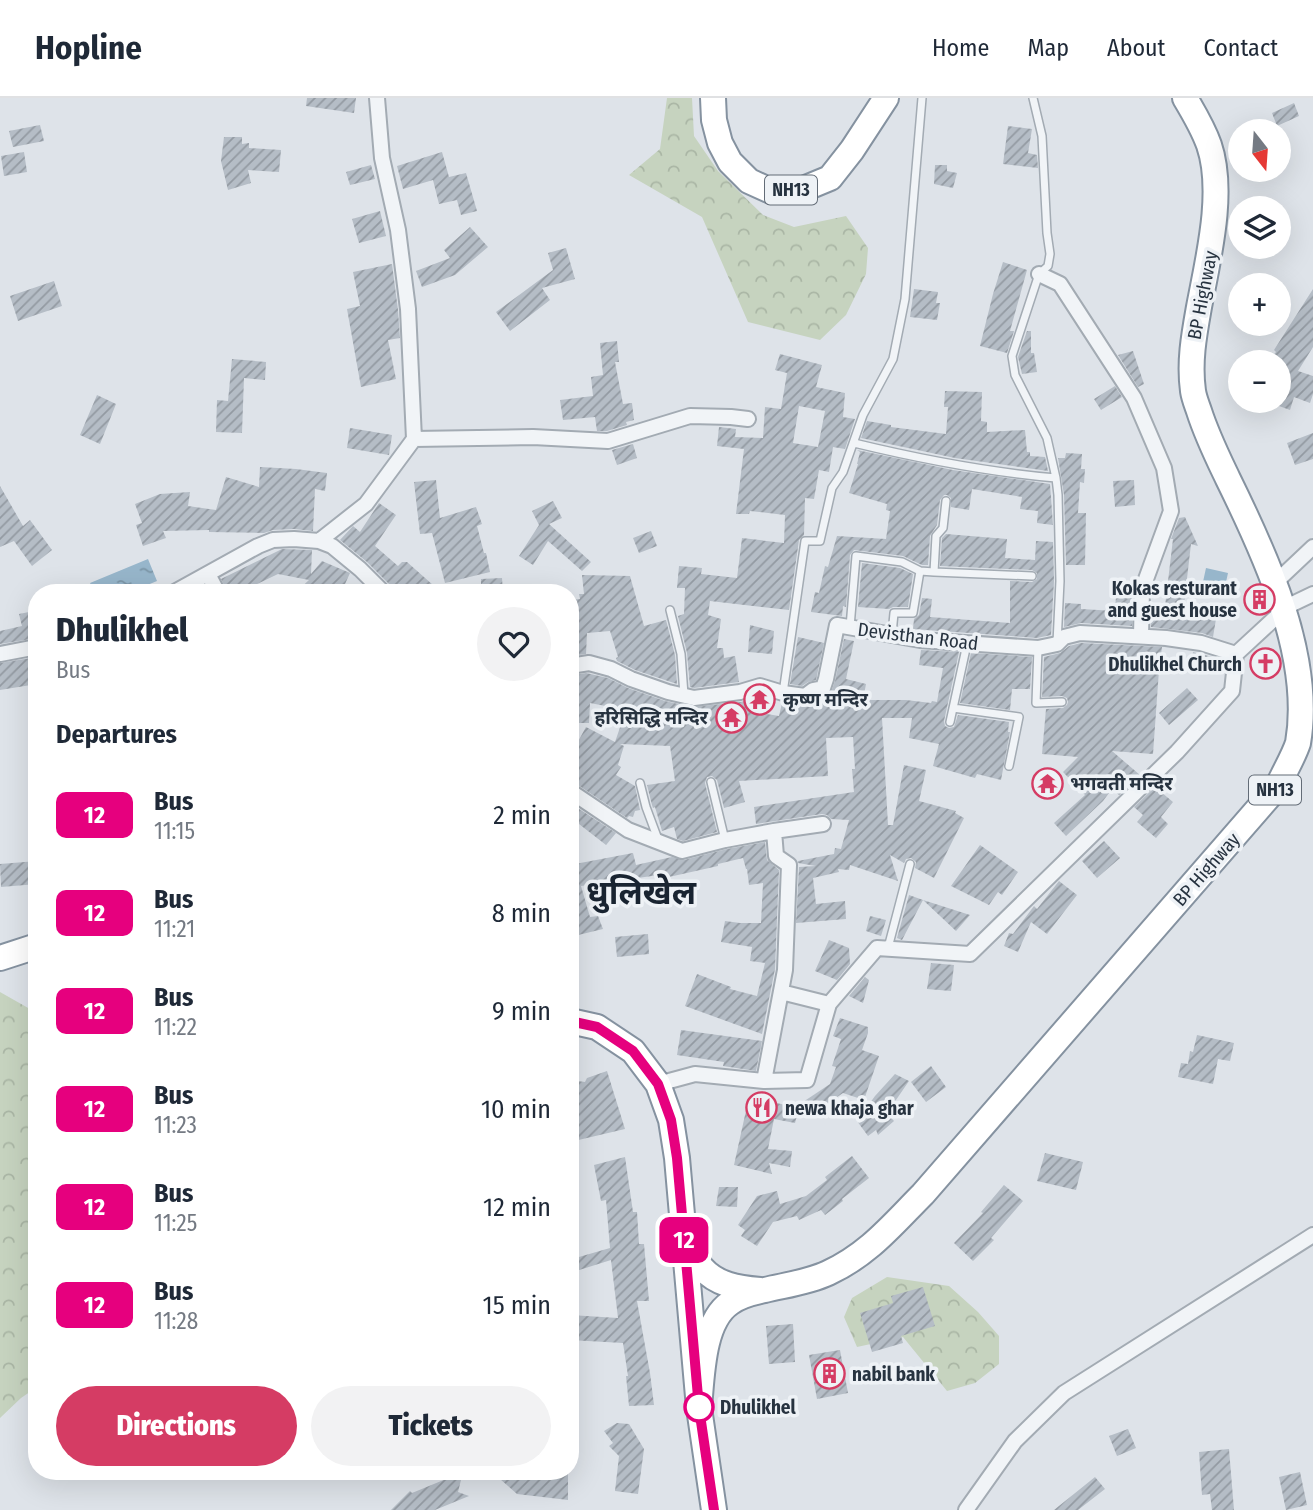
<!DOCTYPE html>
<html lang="en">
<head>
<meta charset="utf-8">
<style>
	:root { --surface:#fff; --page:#f2f2f3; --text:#1f2937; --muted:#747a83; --line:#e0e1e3; --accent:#d53c64 }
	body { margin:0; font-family:"Fira Sans Condensed","Noto Sans Devanagari",sans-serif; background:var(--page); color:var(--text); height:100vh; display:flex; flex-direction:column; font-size:26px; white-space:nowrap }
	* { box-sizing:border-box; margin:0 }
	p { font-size:23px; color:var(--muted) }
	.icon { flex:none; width:38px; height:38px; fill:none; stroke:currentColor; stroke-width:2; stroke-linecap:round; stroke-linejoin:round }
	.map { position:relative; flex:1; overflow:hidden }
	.sheet { position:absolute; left:28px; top:486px; width:551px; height:896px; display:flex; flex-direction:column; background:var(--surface); border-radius:28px; box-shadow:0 7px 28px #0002 }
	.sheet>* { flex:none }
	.badge { padding:0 14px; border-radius:10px; font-size:24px; line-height:46px }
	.needle { width:46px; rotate:163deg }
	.tools { position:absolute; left:1228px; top:21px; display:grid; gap:14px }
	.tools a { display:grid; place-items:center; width:63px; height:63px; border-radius:50%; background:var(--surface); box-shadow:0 7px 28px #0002; font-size:35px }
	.map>.badge { position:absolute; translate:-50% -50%; box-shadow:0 0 0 4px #fff }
	h2 { padding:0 28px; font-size:26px; line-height:63px }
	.round { display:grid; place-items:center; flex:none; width:74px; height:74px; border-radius:37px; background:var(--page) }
	.head { display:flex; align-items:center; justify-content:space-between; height:119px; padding:0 28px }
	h1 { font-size:33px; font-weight:800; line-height:52px }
	.action { display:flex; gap:14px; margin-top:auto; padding:14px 28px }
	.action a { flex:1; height:80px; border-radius:42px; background:var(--accent); color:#fff; font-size:28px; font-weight:800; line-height:80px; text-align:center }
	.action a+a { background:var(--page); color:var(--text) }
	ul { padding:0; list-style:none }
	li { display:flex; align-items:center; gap:21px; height:98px; padding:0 28px }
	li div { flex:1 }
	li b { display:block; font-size:26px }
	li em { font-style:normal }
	li .badge { min-width:77px; font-weight:700; text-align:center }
	header { display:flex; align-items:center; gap:42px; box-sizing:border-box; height:98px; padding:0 35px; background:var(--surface); border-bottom:2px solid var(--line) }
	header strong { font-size:33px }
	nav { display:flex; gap:38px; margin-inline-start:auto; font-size:24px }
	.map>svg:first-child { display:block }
	.forest { fill:url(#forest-crowns) }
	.water { fill:url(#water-ripples) }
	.building { fill:url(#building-hatch); fill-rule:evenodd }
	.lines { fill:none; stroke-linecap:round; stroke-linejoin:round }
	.service-casing { stroke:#a3abb3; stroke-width:10 }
	.minor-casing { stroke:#a3abb3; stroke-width:18 }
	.trunk-casing { stroke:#8592a0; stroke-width:28 }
	.service { stroke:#f1f4f7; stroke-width:7 }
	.minor { stroke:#f1f4f7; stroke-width:14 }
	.trunk { stroke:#fff; stroke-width:24 }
	.line-casing { stroke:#fff; stroke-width:16 }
	.line { stroke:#e6007e; stroke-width:10 }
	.stop-dot { fill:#fff; stroke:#e6007e; stroke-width:3.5 }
	.labels { text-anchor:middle; stroke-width:7; stroke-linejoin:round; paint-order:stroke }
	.shield { fill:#eef2f6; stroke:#636c77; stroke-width:2 }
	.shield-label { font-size:18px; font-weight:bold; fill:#273340 }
	.street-label { font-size:19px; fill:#273340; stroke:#eef2f6 }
	.poi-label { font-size:19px; font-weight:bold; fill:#273340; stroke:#eef2f6; text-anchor:start }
	.stop-label { font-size:19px; font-weight:bold; fill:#273340; stroke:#eef2f6; text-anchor:start }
	.town-label { font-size:33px; font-weight:bold; fill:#192431; stroke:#eef2f6 }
</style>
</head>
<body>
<header>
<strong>Hopline</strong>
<nav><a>Home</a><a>Map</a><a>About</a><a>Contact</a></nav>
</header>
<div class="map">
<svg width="1313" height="1412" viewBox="0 0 1313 1412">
	<defs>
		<pattern id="forest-crowns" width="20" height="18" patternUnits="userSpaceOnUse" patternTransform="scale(1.75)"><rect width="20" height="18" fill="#c6d3bf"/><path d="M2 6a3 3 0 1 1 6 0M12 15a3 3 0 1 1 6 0" fill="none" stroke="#aab6a5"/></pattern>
		<pattern id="water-ripples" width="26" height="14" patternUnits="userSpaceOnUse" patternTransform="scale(1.75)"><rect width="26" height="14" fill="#97b6cb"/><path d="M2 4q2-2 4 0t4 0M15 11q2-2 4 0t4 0" fill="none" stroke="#7b95a6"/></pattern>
		<pattern id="building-hatch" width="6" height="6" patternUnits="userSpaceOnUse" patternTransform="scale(1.75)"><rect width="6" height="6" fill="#b5bdc6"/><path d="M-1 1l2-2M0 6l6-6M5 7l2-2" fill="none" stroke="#939aa2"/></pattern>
	</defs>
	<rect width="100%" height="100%" fill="#dee3e9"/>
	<path class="forest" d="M 667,0 L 692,0 L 694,38 L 718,73 L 763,117 L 794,129 L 846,118 L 868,150 L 866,176 L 846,217 L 820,242 L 748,224 L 702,119 L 629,77 L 660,51 Z
		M 0,894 L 37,915 L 37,1289 L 21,1300 L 0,1320 Z
		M 887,1179 L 949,1188 L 978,1214 L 999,1238 L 999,1266 L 975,1285 L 947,1293 L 903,1239 L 857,1249 L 844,1219 L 852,1200 Z"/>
	<path class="water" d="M 148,461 L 157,483 L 128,495 L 95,495 L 90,485 Z
		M 1206,470 L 1228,475 L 1223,498 L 1201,493 Z"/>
	<path class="building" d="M 307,0 L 356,0 L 354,15 L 306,8 Z
		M 1294,5 L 1299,18 L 1277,28 L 1272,15 Z
		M 40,27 L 44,43 L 13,49 L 9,33 Z
		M 1008,28 L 1032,31 L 1028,55 L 1037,57 L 1038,70 L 1003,66 Z
		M 224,39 L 242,39 L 242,46 L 249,45 L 249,50 L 281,52 L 279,74 L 248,72 L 251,85 L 228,92 L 221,63 Z
		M 24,54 L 27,74 L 4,78 L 1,58 Z
		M 442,54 L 449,79 L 466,75 L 477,113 L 461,117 L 457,102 L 439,106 L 433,82 L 403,91 L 397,68 Z
		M 371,67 L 375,81 L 350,87 L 346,74 Z
		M 935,67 L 947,67 L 947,73 L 957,75 L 953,90 L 934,86 Z
		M 380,113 L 386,138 L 359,145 L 352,121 Z
		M 470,129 L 488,149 L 455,177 L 422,189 L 416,173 L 450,160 L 444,152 Z
		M 566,150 L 575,181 L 542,190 L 550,202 L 510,233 L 496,214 L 553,172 L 548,155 Z
		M 1003,164 L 1027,172 L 1010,233 L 1014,233 L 1007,255 L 980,248 L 993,196 Z
		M 392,166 L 398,212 L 400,240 L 388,242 L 396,281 L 361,289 L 347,211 L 360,208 L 353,174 Z
		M 54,183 L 62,208 L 18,223 L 10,198 Z
		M 914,191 L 938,194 L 936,205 L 940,205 L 937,222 L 910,219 Z
		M 1313,191 L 1313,249 L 1298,273 L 1313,278 L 1313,296 L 1310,305 L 1294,299 L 1290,312 L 1279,308 L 1279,264 L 1268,264 L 1276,254 L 1274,252 Z
		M 1027,233 L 1031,233 L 1031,255 L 1034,255 L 1037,274 L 1022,276 L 1018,259 Z
		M 617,243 L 619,264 L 615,264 L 623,306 L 632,305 L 634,322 L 626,324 L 627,327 L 607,333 L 597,333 L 595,319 L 563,322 L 560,302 L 593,298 L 591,279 L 603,277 L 600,245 Z
		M 1133,253 L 1144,286 L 1138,289 L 1118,257 Z
		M 780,256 L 822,267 L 816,289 L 845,295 L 843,319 L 855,321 L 845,351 L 833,349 L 829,374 L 819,372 L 814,401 L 805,400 L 804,437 L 799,442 L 789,512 L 710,503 L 708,517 L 721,521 L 717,550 L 723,550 L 724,560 L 735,558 L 739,584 L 694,590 L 690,589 L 687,555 L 678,518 L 684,516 L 685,490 L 677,490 L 679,468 L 702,470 L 701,476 L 737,480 L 742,440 L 784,445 L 785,417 L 750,413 L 749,416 L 736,416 L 744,351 L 717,348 L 719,329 L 736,331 L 735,339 L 763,340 L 765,309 L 781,311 L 787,275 L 775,272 ZM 799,308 L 825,313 L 818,349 L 793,345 Z
		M 232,261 L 266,264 L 265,282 L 244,280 L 242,335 L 216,334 L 217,302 L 228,303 Z
		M 1115,288 L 1122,299 L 1101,312 L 1094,301 Z
		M 945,293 L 982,294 L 981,323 L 987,324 L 987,334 L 1025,332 L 1027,354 L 1030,354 L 1030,358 L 1045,359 L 1048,373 L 955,360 L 861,340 L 867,323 L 891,327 L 891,329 L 946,336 L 948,309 L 944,309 Z
		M 97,297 L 116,306 L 100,346 L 80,337 Z
		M 350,330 L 392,337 L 389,357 L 347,350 Z
		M 1313,335 L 1313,361 L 1295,367 L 1287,345 Z
		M 633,346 L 637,360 L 617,367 L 612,352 Z
		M 857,352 L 953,372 L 1050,386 L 1053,427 L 1037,425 L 1038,413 L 1020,411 L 1022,399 L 972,391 L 969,412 L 951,409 L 951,400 L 947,397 L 944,397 L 940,402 L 937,427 L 930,438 L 928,467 L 922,467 L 903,458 L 854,452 L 850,457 L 846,509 L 843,508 L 842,518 L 811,514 L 815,494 L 819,495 L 825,468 L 828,469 L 837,438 L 886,441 L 890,413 L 886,412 L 887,406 L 849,395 L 858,366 L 857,366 L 860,354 Z
		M 1066,355 L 1082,356 L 1081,371 L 1085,371 L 1084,385 L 1080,384 L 1078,415 L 1086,415 L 1085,467 L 1066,467 L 1064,397 L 1058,360 L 1065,360 Z
		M 260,369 L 296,371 L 327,375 L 325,393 L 315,391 L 313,433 L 294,431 L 273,432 L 264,435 L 209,434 L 209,432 L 163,433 L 166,440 L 143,448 L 136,427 L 142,425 L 135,406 L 160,396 L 190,394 L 188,408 L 216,412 L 226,379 L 259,389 Z
		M 436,382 L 440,420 L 476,409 L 482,426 L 477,428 L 484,455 L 486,455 L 490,474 L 445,485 L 432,435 L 420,436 L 414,384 Z
		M 1134,382 L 1135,407 L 1115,409 L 1113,383 Z
		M 0,388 L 23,428 L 30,422 L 52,452 L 32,468 L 14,443 L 0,449 Z
		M 553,403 L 562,420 L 549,426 L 591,464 L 582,473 L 548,443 L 533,467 L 519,458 L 539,427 L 532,413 Z
		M 379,405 L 396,417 L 375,448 L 398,468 L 402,464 L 407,464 L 442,495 L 394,495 L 391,488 L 367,464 L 340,442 L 353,428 L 360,434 Z
		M 1185,419 L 1198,448 L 1191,446 L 1183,515 L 1216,521 L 1213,539 L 1202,535 L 1151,529 L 1151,507 L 1165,508 L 1173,441 L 1171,441 L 1179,420 Z
		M 651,433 L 657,448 L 639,455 L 633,440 Z
		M 946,436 L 1007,441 L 1005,460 L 1035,462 L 1036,443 L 1053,444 L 1054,483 L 1051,537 L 1037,540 L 913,531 L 914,521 L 919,517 L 922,500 L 932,501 L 930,519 L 1010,525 L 1010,483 L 1032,484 L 1037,481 L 1037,475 L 1032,472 L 940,468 L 942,440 Z
		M 282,451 L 312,452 L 311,476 L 322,463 L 350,475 L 341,495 L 295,495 L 309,482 L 278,476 L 238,495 L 228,495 L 221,481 Z
		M 862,465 L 900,470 L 913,476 L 908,509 L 893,509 L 889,511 L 858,509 Z
		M 582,477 L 630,478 L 644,528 L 666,522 L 675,557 L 677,586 L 635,572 L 617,563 L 616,560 L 618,559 L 610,533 L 587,535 L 586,556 L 570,558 L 570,502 L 580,501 L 579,496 L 584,496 Z
		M 502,480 L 503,495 L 481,495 L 481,481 Z
		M 1117,484 L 1134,485 L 1132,492 L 1132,528 L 1081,525 L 1064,529 L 1065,505 L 1081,506 L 1081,511 L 1115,513 Z
		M 34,513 L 35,519 L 37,519 L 37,540 L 0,546 L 0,533 L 22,528 L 19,516 Z
		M 750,527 L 774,533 L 772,556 L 748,554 Z
		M 798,539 L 824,545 L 816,582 L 808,584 L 802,588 L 790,586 Z
		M 844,541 L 854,543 L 846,581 L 866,586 L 863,602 L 906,602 L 931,605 L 932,603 L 937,604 L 943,570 L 919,567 L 921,552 L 959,554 L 944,623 L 945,628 L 949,630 L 954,629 L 958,617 L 1009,624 L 1008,634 L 1010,634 L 1001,682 L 977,676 L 975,680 L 933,668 L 939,646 L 909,640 L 912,620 L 882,620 L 888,727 L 893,727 L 904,667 L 926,672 L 919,703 L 956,713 L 955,715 L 964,720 L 934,780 L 915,770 L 916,764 L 911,760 L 906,761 L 904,765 L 890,757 L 898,783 L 850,767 L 849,772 L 838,771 L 839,774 L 813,780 L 816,806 L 845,803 L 846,821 L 796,825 L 799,769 L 816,768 L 798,765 L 798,763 L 834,756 L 835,750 L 841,751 L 849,722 L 831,721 L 827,717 L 822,716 L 756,726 L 754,709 L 854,694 L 852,671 L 855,671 L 853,639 L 826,640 L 828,678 L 739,683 L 745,704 L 724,710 L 717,682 L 712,678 L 707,679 L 705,685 L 717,734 L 683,743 L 677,741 L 674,729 L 662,733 L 655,709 L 653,710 L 652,707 L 647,687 L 675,683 L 670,648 L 620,646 L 624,648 L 618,667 L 621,669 L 616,677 L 635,688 L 640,712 L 635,713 L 633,719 L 629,718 L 627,720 L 575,685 L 570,683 L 570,658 L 586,629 L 615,644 L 626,612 L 590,605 L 589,625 L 570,625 L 570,578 L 586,575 L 608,580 L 628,590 L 665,603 L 692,609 L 741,604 L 760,598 L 768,601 L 767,616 L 779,618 L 782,605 L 805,607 L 830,597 L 835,583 Z
		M 1081,545 L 1162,549 L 1159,572 L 1153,656 L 1112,653 L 1140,677 L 1119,697 L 1112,691 L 1103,703 L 1066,738 L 1054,725 L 1085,697 L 1063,674 L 1078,659 L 1042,656 L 1046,611 L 1063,610 L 1067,607 L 1068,604 L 1067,600 L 1062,598 L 1042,599 L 1044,559 L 1060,555 L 1069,548 Z
		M 1193,554 L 1220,561 L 1218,576 L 1190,573 Z
		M 971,555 L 1032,559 L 1030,591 L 1012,591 L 1010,612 L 960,605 Z
		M 37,559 L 37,586 L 0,592 L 0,565 Z
		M 1187,590 L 1198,602 L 1169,627 L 1159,615 Z
		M 1155,689 L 1173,704 L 1161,719 L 1168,726 L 1156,740 L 1137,724 L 1143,717 L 1134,709 Z
		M 570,705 L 616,735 L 606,747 L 570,719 Z
		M 1104,743 L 1120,760 L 1097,780 L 1082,763 Z
		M 765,744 L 767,762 L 779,772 L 775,871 L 762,936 L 685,908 L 697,876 L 731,889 L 730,891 L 757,898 L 765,865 L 750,863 L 752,849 L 721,844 L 725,823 L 740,825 L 761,825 L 763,785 L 749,787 L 747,771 L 746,771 L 743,760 L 718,766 L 718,768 L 660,781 L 659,777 L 581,788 L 590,819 L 598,818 L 603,831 L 570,839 L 570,765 L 574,764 L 575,766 L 633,755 L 636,767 L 672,759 L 684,762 L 727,751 Z
		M 980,747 L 1018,774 L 1002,797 L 998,794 L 989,807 L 951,788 Z
		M 37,763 L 37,786 L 1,789 L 0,766 Z
		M 1059,783 L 1077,797 L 1047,836 L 1031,824 L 1018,854 L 1004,848 L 1009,835 L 1013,836 L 1034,808 L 1037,811 Z
		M 909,797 L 923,802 L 902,842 L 897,840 Z
		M 923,802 L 970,817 L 956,833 Z
		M 870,818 L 886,822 L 881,838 L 866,833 Z
		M 648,836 L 649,856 L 617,859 L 615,839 Z
		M 829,842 L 849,850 L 850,866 L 837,882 L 815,873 Z
		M 931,865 L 954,867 L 951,893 L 927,891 Z
		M 865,879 L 869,882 L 863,905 L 849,898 Z
		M 840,920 L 868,929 L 868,935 L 862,952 L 879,958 L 864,1002 L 843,995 L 811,1017 L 803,1004 L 830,986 L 836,969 L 832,968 L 841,941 L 833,938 Z
		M 681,932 L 762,943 L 756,973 L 723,968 L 724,964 L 677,957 Z
		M 1197,937 L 1234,945 L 1230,963 L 1218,961 L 1213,986 L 1178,979 L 1181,965 L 1188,966 L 1190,953 L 1193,954 Z
		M 931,968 L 946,989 L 926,1004 L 911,984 Z
		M 607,973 L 625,1031 L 570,1044 L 570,982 L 585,984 L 587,980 Z
		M 895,976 L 909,983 L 896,1002 L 885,1013 L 894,1023 L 878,1037 L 876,1032 L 868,1038 L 857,1023 L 875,998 Z
		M 749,999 L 799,1010 L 795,1025 L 774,1021 L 768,1051 L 792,1053 L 790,1069 L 769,1065 L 772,1076 L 734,1067 Z
		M 1045,1055 L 1083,1064 L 1076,1092 L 1037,1083 Z
		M 852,1058 L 869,1080 L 842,1101 L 843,1103 L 825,1117 L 821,1112 L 799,1122 L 797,1118 L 773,1124 L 757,1148 L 741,1138 L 745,1132 L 738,1127 L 757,1098 L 777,1093 L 780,1106 L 806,1098 L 827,1082 L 825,1079 Z
		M 625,1059 L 633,1114 L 637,1114 L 639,1146 L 644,1146 L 649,1203 L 637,1203 L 650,1275 L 654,1307 L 629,1308 L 626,1278 L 628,1278 L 623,1245 L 570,1242 L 570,1217 L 618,1220 L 611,1162 L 576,1173 L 572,1161 L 610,1150 L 606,1102 L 601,1103 L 594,1067 Z
		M 1004,1087 L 1023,1103 L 991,1140 L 994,1142 L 973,1163 L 954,1145 L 983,1115 L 981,1114 Z
		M 719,1089 L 738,1089 L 737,1109 L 716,1108 Z
		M 923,1189 L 935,1228 L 901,1238 L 903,1245 L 872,1254 L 860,1215 L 893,1205 L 891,1198 Z
		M 793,1226 L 795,1264 L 769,1266 L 766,1228 Z
		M 840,1252 L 848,1295 L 817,1301 L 809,1257 Z
		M 617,1325 L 629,1326 L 644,1351 L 638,1396 L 615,1393 L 619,1358 L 609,1348 L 613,1345 L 604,1333 Z
		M 1128,1331 L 1136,1350 L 1117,1358 L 1109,1338 Z
		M 1229,1351 L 1234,1412 L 1212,1412 L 1210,1396 L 1202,1397 L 1199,1354 Z
		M 463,1374 L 458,1394 L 469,1398 L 435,1412 L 391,1412 L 410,1393 L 412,1395 Z
		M 492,1374 L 552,1374 L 568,1376 L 568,1402 L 517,1396 Z
		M 1300,1374 L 1307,1407 L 1286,1412 L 1279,1379 Z
		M 1095,1379 L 1105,1391 L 1078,1412 L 1054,1412 Z"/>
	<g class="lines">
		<defs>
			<path id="service" d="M 1033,0 L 1042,38 L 1047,135 L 1050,156 L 1048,168 L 1039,176 L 1012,258 L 1015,277 L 1047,340 L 1056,380 L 1058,397 L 1060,483 L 1057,545
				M 854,345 C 920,361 988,374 1056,380
				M 946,403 L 943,430 L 936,438 L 934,474 L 1032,478
				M 670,512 L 681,556 L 684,597
				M 850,529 L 856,458 L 902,464 L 920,473
				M 892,536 L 894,515 L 913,515 L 920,473 L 934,474
				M 1038,550 L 1036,605 L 1062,604
				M 783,595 L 805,443 L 820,443 L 832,390 L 843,374 L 863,317 L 893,261 L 905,201 L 922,0
				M 953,610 L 1019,619 L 1009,668
				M 950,624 L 967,546
				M 711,684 L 725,742
				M 640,685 L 646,709 L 659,744
				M 884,848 L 889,846 L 910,766"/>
			<path id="minor" d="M 1039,176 L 1060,186 L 1134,300 L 1164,370 L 1171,413 L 1142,492 L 1141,538
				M 414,341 L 533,339 L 608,343 L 690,318 L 731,319 L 748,321
				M 319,443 L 366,406 L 414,341 L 408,211 L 398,132 L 382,60 L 377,0
				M 208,476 L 218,495
				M 1278,482 L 1313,449
				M 173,495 L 258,448 L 273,442 L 294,441 L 319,443 L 332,448 L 360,471 L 384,495
				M 0,556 L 37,549
				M 570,568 L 589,565 L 611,571 L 631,581 L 668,594 L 694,600 L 740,594 L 760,588 L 783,595 L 805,598 L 813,592 L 823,590 L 826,581 L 837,527 L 920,542 L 1038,550 L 1057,546 L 1064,539 L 1080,535 L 1166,540 L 1201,545 L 1236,556
				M 570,693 L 628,732 L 682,753 L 725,742 L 774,733 L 823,726
				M 781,894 L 829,906
				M 764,983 L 785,872 L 789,767 L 776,758 L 774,733
				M 658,986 L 695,976 L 764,983 L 807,982 L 829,906 L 877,850 L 970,856 L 1177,654 L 1232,593 L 1236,556 L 1288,508 L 1313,496
				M 966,1412 L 1015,1343 L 1064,1295 L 1313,1137"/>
			<path id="trunk" d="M 713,0 L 714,22 L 720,45 L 730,64 L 749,83 L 771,93 L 801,92 L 830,80 L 852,52 L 886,0
				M 0,860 L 37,848
				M 570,923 L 597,929 L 633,953 L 658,986 L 671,1022 L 677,1060 L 699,1310 L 714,1412
				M 686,1145 C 691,1153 696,1163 702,1170 C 717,1187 738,1190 760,1192
				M 699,1310 C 702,1280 702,1224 730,1205 C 739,1198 755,1194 765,1192 C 786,1187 809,1184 828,1175 C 869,1156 892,1127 923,1096 L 1278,688 C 1284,674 1293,660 1298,645 C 1313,559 1265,456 1228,381 C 1217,358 1207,338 1199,313 C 1197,307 1194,300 1193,293 C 1189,264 1194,237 1199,209 C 1208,161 1225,94 1209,47 C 1203,30 1194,15 1185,0"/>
		</defs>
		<use href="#service" class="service-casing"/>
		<use href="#minor" class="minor-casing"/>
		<use href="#trunk" class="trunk-casing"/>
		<use href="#service" class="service"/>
		<use href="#minor" class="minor"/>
		<use href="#trunk" class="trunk"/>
	</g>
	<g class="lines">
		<defs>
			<path id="line" d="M 570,923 L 597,929 L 633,953 L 658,986 L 671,1022 L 677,1060 L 699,1310 L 714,1412"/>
		</defs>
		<use href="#line" class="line-casing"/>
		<use href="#line" class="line"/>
	</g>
	<defs>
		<symbol id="building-ring" viewBox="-11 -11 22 22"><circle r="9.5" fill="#eef2f6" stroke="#d53c64" stroke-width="1.5"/><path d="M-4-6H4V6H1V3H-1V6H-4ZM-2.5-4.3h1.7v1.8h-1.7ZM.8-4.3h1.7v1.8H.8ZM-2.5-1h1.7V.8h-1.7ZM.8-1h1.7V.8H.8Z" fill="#d53c64"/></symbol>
		<symbol id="church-ring" viewBox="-11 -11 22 22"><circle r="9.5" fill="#eef2f6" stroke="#d53c64" stroke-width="1.5"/><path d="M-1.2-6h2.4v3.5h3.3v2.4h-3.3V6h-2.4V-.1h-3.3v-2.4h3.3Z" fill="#d53c64"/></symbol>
		<symbol id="temple-ring" viewBox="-11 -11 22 22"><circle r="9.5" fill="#eef2f6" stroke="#d53c64" stroke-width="1.5"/><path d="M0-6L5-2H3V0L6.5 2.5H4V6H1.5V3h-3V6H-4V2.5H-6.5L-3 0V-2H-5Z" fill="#d53c64"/></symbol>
		<symbol id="restaurant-ring" viewBox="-11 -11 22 22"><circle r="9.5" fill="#eef2f6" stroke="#d53c64" stroke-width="1.5"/><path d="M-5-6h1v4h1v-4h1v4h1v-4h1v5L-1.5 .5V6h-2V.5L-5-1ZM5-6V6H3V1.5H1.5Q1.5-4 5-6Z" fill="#d53c64"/></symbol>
	</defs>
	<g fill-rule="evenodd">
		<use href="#building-ring" x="1242" y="484" width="35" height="35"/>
		<use href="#church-ring" x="1248" y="548" width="35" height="35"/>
		<use href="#temple-ring" x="742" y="584" width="35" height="35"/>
		<use href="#temple-ring" x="714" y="602" width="35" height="35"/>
		<use href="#temple-ring" x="1030" y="668" width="35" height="35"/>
		<use href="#restaurant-ring" x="744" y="992" width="35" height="35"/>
		<use href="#building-ring" x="812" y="1258" width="35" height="35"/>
	</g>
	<circle class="stop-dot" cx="699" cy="1309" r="14"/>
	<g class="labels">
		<g class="shield">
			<rect x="765" y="77.5" width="52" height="29" rx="5"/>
			<rect x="1249" y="677.5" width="52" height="29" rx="5"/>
		</g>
		<g class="shield-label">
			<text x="791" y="98">NH13</text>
			<text x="1275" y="698">NH13</text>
		</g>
		<g class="street-label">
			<text transform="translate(1202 197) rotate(-79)" y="7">BP Highway</text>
			<text transform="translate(918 538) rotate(7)" y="7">Devisthan Road</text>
			<text transform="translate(1206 771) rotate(-49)" y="7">BP Highway</text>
		</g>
		<g class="poi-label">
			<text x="1237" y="497" text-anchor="end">Kokas resturant<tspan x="1237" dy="22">and guest house</tspan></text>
			<text x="1242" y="573" text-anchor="end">Dhulikhel Church</text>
			<text x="783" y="608">कृष्ण मन्दिर</text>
			<text x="708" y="626" text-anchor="end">हरिसिद्धि मन्दिर</text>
			<text x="1070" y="692">भगवती मन्दिर</text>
			<text x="785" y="1017">newa khaja ghar</text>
			<text x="852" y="1283">nabil bank</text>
		</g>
		<g class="stop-label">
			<text x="720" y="1316">Dhulikhel</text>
		</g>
		<g class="town-label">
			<text x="641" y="806">धुलिखेल</text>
		</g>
	</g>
</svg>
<div class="tools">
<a><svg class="needle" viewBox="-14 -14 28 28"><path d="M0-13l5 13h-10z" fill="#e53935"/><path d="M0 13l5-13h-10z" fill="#747a83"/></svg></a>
<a><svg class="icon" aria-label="layers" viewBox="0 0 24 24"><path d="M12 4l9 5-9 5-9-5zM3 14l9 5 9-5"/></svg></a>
<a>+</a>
<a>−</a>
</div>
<b class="badge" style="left:684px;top:1142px;background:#e6007e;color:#fff">12</b>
<section class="sheet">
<div class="head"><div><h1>Dhulikhel</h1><p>Bus</p></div><a class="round"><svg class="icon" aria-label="heart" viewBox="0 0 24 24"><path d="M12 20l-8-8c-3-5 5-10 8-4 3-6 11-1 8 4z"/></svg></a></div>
<h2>Departures</h2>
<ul>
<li><span class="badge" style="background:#e6007e;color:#fff">12</span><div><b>Bus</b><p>11:15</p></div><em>2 min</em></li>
<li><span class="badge" style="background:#e6007e;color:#fff">12</span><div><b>Bus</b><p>11:21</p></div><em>8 min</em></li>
<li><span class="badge" style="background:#e6007e;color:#fff">12</span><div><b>Bus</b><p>11:22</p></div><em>9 min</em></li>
<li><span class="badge" style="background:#e6007e;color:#fff">12</span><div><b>Bus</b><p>11:23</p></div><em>10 min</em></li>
<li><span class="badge" style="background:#e6007e;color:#fff">12</span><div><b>Bus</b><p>11:25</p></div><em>12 min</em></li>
<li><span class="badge" style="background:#e6007e;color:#fff">12</span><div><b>Bus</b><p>11:28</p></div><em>15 min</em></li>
</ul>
<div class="action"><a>Directions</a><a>Tickets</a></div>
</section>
</div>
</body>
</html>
